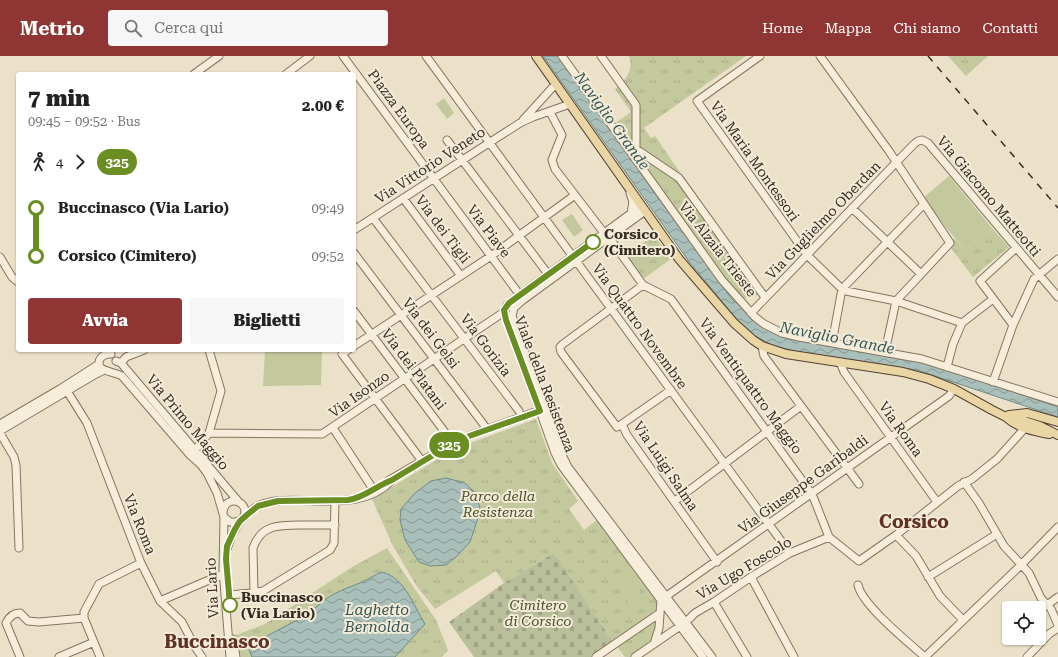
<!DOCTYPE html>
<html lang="it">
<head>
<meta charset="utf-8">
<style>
	:root { --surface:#fff; --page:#f6f6f6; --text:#222; --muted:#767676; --accent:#8f3534 }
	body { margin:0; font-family:"Roboto Serif",serif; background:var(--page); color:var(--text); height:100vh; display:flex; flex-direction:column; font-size:15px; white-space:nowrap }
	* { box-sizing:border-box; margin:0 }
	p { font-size:13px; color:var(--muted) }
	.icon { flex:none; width:22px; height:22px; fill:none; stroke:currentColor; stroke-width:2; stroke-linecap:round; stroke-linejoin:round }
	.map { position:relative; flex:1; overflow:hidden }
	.panel { position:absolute; left:16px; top:16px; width:340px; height:280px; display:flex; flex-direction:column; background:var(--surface); border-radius:4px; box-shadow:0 1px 3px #0004 }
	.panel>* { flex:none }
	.badge { padding:0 8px; border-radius:13px; font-size:14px; line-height:26px }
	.fabs { position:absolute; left:1002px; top:545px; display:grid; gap:8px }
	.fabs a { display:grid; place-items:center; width:44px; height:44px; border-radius:4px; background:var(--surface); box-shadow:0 1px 3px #0004; font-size:20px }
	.map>.badge { position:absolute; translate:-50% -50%; box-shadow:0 0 0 2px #fff }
	.legs { display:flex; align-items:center; gap:6px; height:44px; padding:0 12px; font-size:13px }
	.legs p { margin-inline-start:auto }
	.summary { display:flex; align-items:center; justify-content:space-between; height:68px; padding:0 12px }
	h1 { font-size:22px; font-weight:800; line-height:30px }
	.cta { display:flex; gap:8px; margin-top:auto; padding:8px 12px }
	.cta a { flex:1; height:46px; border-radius:4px; background:var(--accent); color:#fff; font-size:16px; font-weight:800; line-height:46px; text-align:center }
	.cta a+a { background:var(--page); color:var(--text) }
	ul { padding:0 12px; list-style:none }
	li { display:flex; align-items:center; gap:14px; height:48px; font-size:15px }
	li i { display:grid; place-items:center; width:6px; height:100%; margin:0 5px; background:currentColor }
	li i::after { content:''; width:10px; height:10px; margin:-5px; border:3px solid; border-radius:50%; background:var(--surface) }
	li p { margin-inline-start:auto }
	li:first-child i { background:linear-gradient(#0000 50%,currentColor 0) }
	li:last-child i { background:linear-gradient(currentColor 50%,#0000 0) }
	header { display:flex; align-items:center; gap:24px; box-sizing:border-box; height:56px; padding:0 20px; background:var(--accent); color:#fff }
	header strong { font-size:19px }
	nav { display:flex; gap:22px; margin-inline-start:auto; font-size:14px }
	.search { width:280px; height:36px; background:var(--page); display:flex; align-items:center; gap:10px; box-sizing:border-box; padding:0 14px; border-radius:4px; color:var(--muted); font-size:15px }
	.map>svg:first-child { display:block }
	.grass { fill:url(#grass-tufts) }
	.cemetery { fill:url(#cemetery-stones) }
	.pitch { fill:#c3c89d }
	.water { fill:url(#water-waves); stroke:#708d86 }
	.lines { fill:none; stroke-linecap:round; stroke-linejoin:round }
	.minor-casing { stroke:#86745f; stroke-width:9 }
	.major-casing { stroke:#544232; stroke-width:10 }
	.minor { stroke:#f6eedb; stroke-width:7 }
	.major { stroke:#ead5a4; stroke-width:8 }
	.rail { stroke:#372c21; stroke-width:1.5; stroke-dasharray:7 7; stroke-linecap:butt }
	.line-1-casing { stroke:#fff; stroke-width:9 }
	.line-1 { stroke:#6b8e23; stroke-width:6 }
	.stop-1-dot { fill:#fff; stroke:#6b8e23; stroke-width:2 }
	.labels { text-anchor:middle; stroke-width:4; stroke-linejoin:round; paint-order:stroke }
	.street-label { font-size:14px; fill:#372c21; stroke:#f3ebd8 }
	.stop-label { font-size:14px; font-weight:bold; fill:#372c21; stroke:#f3ebd8; text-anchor:start }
	.park-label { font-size:14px; font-style:italic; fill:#47522a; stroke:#f3ebd8 }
	.water-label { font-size:15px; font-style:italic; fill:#325654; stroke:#f3ebd8 }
	.district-label { font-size:18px; font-weight:bold; fill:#603124; stroke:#f3ebd8 }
</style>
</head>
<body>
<header>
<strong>Metrio</strong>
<div class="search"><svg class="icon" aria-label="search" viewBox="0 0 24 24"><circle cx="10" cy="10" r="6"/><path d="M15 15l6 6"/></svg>Cerca qui</div>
<nav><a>Home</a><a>Mappa</a><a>Chi siamo</a><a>Contatti</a></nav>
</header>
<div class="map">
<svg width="1058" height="601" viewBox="0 0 1058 601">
	<defs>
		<pattern id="grass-tufts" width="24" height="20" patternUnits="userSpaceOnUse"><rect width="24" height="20" fill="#c3c89d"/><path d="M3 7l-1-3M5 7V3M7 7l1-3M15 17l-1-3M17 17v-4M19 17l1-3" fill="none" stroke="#a8ac87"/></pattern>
		<pattern id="cemetery-stones" width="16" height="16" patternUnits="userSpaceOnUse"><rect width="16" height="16" fill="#b9be9b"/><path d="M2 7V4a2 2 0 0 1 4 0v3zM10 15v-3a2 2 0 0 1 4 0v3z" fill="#a0a385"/></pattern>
		<pattern id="water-waves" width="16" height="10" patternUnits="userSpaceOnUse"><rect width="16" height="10" fill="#a9bfb9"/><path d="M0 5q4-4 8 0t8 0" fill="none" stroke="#8a9b96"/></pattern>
	</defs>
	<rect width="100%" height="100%" fill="#ebe1c9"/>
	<path class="grass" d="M 629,0 L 746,0 L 644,72 L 651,82 L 655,80 L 747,214 L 764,237 L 742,243 L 724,224 L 614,68 L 631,56 L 615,33 C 626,24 634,14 629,0 Z
		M 948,0 L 988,0 L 966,20 Z
		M 992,172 L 1009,191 L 973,221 L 951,192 L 954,182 L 965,194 Z
		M 654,179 L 671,203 L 643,223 L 625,200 Z
		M 536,363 L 552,407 L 578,445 L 569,453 L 584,474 L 597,464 L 660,550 L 657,574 L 652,589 L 631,601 L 625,601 L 614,586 L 613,586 L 554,497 L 504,527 L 496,515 L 435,553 L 416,529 L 393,490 L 372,443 L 456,392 Z
		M 387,492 L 436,564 L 448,594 L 442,601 L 241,601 L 236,579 L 265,568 L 352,511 Z"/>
	<path class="cemetery" d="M 554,497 L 613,586 L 593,601 L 474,601 L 449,566 L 504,527 Z"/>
	<path class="pitch" d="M 444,42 L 454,57 L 447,63 L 436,48 Z
		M 949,120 L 992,172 L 965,194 L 922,143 Z
		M 572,158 L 583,174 L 574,181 L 562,164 Z
		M 265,294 L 322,294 L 321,329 L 263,330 Z
		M 626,517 L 643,540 L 630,549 L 614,526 Z"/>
	<path class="water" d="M 543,0 L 558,0 L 656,139 L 727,235 L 727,237 L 733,244 L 767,271 L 922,305 L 1058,351 L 1058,361 L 917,314 L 795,295 L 772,289 L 753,279 L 739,266 L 690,207 Z
		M 446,422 L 465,427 L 474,436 L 480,451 L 477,465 L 470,486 L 455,502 L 446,509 L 430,510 L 419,506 L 405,484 L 400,464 L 401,453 L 415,437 L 431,425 Z
		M 382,516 C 405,522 413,549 425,568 L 395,601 L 252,601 L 249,594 C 263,580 283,572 301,562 C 310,557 318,549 326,543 C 337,535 348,532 360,527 C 368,524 374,519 382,516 Z"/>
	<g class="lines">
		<defs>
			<path id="minor" d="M 343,0 L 522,242
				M 426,0 L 790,497
				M 562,0 L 722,224 L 755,261 L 764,268 L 782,277 L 799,281 L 922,303 L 1058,346
				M 601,0 L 636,49 L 636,93 L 679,122 L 764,240
				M 760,0 L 697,45 L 807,199 L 842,233 L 846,235 L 896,245 L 962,267
				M 820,0 L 889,95 L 950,187 L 896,245 L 885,296
				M 194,18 L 219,0
				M 286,18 L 310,0
				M 550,56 L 562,79 L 552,104 L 555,113 L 604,177 L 609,181 L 643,229 L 671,243 L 812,438 L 829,481 L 859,505 L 896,479 L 958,430 L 972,423 L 997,403 L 1025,372
				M 523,64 L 552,32 L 556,29
				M 447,84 L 548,218
				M 630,137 L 633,146 L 631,157
				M 403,142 L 461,220
				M 641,150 L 520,239 L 507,249 L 504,256 L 540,355 L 555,397 L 561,409 L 703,601
				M 852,152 L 921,218
				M 645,155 L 523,244 L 514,252 L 512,260 L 560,395 L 568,411 L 712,601
				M 373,162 L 519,355
				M 354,174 L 520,67 L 533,61 L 570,48
				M 354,197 L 487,373
				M 0,201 L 12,221 L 18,226
				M 643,229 L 563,288 L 560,291 L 561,296 L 617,371 L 622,368 L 671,334
				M 354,255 L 453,387
				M 751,257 L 914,88 L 918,85 L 922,84 L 928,87 L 1058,241
				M 1013,269 L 980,225 L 1016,192
				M 832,287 L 842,233 L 923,149
				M 354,290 L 491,200 L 575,139
				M 762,290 L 764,300 L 859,428
				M 348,294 L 342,298 L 422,405
				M 111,298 C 103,297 95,305 101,312 C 104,315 116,317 122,320 L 190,399 L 201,409 L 207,417 L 217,437 L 224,461 L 230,466 C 242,468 247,457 256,451 C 261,448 270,446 276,445 C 315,441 362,456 392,424
				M 116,305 L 121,307 L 238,445
				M 840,306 L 844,316 L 937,446
				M 121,307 L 126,301 L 144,294
				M 947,311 L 953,288 L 962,267 L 993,243
				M 993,326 L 1013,269 L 1034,223 L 1058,203
				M 67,335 L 87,367 L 141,507 L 160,545 L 182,566 L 195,591 L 202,601
				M 0,368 L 60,333 L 99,308
				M 622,368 L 627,379 L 717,506
				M 333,372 L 375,436
				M 0,375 L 96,318 L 104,314
				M 0,377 L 14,401 L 16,409 L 19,492
				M 209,377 L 322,378 L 504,256
				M 192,398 L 209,377 L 221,335 L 209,294
				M 388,425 L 458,384 L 543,353
				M 964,426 L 979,447 L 1004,490 L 1029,517 L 1041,542 L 1051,553 L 1058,569
				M 675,445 L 801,350
				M 223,456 C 225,437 252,445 243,462
				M 224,461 L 223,514 L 230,601
				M 896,479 L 916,500 L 940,540 L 963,564
				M 227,493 L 232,479 L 240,465
				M 751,521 L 794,601
				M 928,521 L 997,478
				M 858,529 C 862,549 909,587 925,601
				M 254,537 L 253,492 C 261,469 278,469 300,469 C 312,469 323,469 335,469
				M 229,539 L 251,537 L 263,535 L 330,494 L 334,487 L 335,445
				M 160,545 L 223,518
				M 714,546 L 747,601
				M 1047,549 L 1058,541
				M 233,583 L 236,601
				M 654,588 L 659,572 L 661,544 L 949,340 L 954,333
				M 20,601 L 6,567 C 9,561 13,557 20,557 L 28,565 L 39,566 L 84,562
				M 59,601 L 94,586
				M 100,601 L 84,562 L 84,556 L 99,528 L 141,507
				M 596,601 L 660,557
				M 635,601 L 686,566 L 695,557 L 714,546 L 751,521 L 790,497 L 829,481
				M 925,601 L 1021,509 L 1058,471
				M 1027,601 L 1049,578 L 1058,572"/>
			<path id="major" d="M 536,0 L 679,203 L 734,267 L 753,284 L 762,290 L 786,298 L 903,316 L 929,323 L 954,333 L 992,354 L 1006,361 L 1015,362 L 1040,370 L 1058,379
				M 1009,359 L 1027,357 L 1058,366
				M 1006,361 C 1018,372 1033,375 1049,378"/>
		</defs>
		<use href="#minor" class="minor-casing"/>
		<use href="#major" class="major-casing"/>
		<use href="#minor" class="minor"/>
		<use href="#major" class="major"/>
		<path class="rail" d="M 928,0 L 1058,152"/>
	</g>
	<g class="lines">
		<defs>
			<path id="line-1" d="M 230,549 L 226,503 L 227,490 L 235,473 L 240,465 L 248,458 L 258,450 L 278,445 L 348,444 C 364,442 376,430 392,424 L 458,384 L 540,355 L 506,264 L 504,254 L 509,247 L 520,239 L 593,186"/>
		</defs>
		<use href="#line-1" class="line-1-casing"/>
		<use href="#line-1" class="line-1"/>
	</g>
	<g class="stop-1-dot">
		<circle cx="593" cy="186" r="7"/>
		<circle cx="230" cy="549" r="7"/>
	</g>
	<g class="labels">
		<g class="street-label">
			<text transform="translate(399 53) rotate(54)" y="5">Piazza Europa</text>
			<text transform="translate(755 105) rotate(55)" y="5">Via Maria Montessori</text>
			<text transform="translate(430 109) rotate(-33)" y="5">Via Vittorio Veneto</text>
			<text transform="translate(989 140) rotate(50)" y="5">Via Giacomo Matteotti</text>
			<text transform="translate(823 164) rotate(-46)" y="5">Via Guglielmo Oberdan</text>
			<text transform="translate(443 173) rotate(53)" y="5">Via dei Tigli</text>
			<text transform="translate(489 175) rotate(53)" y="5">Via Piave</text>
			<text transform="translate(718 193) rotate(52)" y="5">Via Alzaia Trieste</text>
			<text transform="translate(640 270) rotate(54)" y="5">Via Quattro Novembre</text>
			<text transform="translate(431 277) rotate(53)" y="5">Via dei Gelsi</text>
			<text transform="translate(486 289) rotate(53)" y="5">Via Gorizia</text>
			<text transform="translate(414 313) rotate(53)" y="5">Via dei Platani</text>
			<text transform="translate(545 328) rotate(69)" y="5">Viale della Resistenza</text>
			<text transform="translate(751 330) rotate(54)" y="5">Via Ventiquattro Maggio</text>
			<text transform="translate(359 338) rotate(-35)" y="5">Via Isonzo</text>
			<text transform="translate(188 366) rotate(50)" y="5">Via Primo Maggio</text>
			<text transform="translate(901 373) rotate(54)" y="5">Via Roma</text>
			<text transform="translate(666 410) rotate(56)" y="5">Via Luigi Salma</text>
			<text transform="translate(803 428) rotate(-36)" y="5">Via Giuseppe Garibaldi</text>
			<text transform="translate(140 468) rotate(68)" y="5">Via Roma</text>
			<text transform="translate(744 512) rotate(-31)" y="5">Via Ugo Foscolo</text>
			<text transform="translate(212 532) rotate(-93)" y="5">Via Lario</text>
		</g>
		<g class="stop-label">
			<text x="604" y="183">Corsico<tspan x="604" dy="16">(Cimitero)</tspan></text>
			<text x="241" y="546">Buccinasco<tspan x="241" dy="16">(Via Lario)</tspan></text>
		</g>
		<g class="park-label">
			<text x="498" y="445">Parco della<tspan x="498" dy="16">Resistenza</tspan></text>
			<text x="538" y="554">Cimitero<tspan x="538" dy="16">di Corsico</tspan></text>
		</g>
		<g class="water-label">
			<text transform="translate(612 65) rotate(54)" y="5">Naviglio Grande</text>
			<text transform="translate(837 282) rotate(11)" y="5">Naviglio Grande</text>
			<text x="377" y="559">Laghetto<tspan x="377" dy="17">Bernolda</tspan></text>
		</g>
		<g class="district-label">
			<text x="914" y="472">Corsico</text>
			<text x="217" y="592">Buccinasco</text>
		</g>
	</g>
</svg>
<div class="fabs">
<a><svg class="icon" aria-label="locate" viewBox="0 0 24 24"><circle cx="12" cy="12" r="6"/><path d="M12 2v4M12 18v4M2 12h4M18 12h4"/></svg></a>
</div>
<b class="badge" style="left:449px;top:389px;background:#6b8e23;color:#fff">325</b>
<section class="panel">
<div class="summary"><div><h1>7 min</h1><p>09:45 – 09:52 · Bus</p></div><b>2.00 €</b></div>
<div class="legs"><svg class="icon" aria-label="walk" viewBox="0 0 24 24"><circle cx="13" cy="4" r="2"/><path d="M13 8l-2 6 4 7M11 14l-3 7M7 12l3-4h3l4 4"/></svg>4<svg class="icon" aria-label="forward" viewBox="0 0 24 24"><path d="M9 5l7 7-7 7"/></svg><b class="badge" style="background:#6b8e23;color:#fff">325</b></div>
<ul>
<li><i style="color:#6b8e23"></i><b>Buccinasco (Via Lario)</b><p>09:49</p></li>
<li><i style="color:#6b8e23"></i><b>Corsico (Cimitero)</b><p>09:52</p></li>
</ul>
<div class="cta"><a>Avvia</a><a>Biglietti</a></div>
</section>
</div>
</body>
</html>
